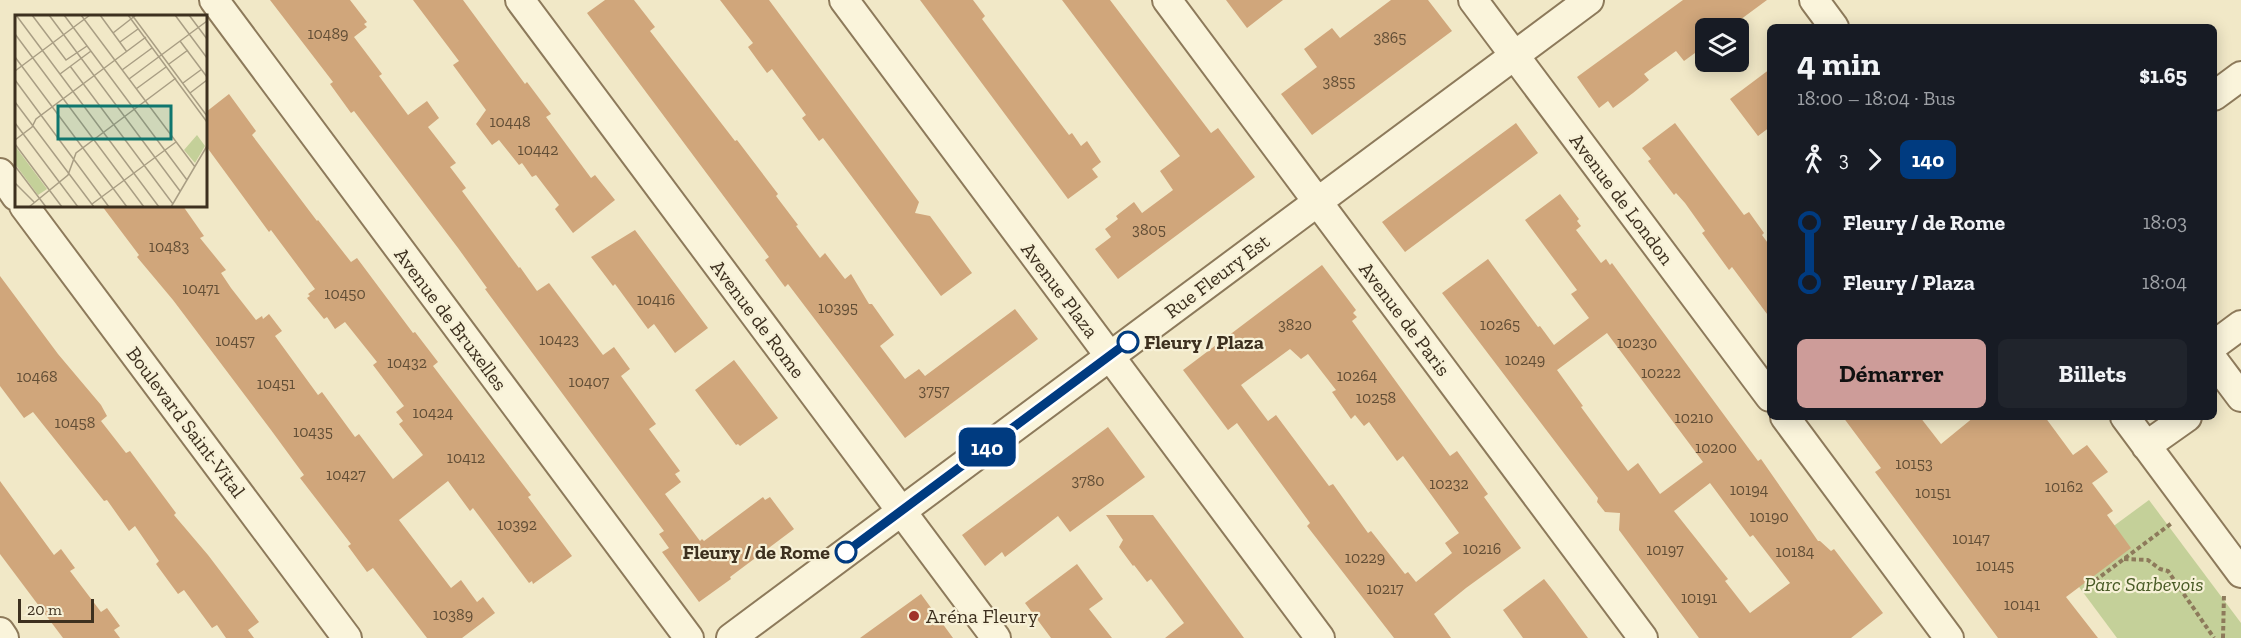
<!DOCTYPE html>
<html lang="fr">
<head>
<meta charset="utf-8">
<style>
	:root { --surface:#171b24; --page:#20242c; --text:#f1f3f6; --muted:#9ea1a6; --accent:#cd9c99 }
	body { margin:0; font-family:"Zilla Slab",serif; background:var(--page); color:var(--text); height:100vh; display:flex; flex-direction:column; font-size:22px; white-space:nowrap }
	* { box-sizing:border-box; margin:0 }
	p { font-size:20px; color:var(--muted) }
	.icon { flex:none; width:33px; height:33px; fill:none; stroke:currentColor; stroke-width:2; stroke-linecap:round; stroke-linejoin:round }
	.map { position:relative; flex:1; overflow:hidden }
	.side { position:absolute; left:1767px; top:24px; width:450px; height:396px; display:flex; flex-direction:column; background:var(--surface); border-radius:9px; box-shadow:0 3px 15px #0003 }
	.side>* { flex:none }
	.badge { padding:0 12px; border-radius:9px; font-size:21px; line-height:39px }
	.buttons { position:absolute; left:1695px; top:18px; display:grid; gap:12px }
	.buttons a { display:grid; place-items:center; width:54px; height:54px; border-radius:9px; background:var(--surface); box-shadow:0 3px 15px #0003; font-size:30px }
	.scale { position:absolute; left:18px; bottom:15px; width:76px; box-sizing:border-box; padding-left:6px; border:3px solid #3d301f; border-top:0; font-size:16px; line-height:21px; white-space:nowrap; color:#3d301f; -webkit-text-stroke:4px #f7f1d7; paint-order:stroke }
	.map>.badge { position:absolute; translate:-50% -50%; box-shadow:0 0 0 3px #fff }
	.legs { display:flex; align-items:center; gap:9px; height:66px; padding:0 30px; font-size:20px }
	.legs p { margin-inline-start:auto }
	.head { display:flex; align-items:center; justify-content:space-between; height:102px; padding:0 30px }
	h1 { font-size:33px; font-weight:700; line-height:45px }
	.action { display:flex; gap:12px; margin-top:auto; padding:12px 30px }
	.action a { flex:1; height:69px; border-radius:9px; background:var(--accent); color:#111; font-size:24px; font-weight:700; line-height:69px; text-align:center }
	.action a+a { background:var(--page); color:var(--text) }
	ul { padding:0 30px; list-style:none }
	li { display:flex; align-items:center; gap:21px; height:60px; font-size:22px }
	li i { display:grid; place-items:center; width:9px; height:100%; margin:0 8px; background:currentColor }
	li i::after { content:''; width:15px; height:15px; margin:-8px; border:4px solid; border-radius:50%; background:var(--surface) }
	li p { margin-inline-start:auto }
	li:first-child i { background:linear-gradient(#0000 50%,currentColor 0) }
	li:last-child i { background:linear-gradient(currentColor 50%,#0000 0) }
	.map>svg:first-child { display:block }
	.green { fill:#c4d099 }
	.building { fill:#d0a67b; fill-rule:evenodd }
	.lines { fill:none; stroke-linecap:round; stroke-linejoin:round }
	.minor-casing { stroke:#8d7a5b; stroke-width:32 }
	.path { stroke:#8d7a5b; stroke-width:4; stroke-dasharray:4.5 3; stroke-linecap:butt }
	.minor { stroke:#faf4db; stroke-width:28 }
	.line-1-casing { stroke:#fff; stroke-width:14 }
	.line-1 { stroke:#003b80; stroke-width:9 }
	.stop-1-dot { fill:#fff; stroke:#003b80; stroke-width:3 }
	.poi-dot { fill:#a03228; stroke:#f7f1d7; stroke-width:2 }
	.labels { text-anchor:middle; stroke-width:4.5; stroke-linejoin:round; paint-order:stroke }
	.number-label { font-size:16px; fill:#624e36 }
	.street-label { font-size:20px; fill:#3d301f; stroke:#f7f1d7 }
	.stop-label { font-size:20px; font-weight:bold; fill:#3d301f; stroke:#f7f1d7; text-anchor:start }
	.park-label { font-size:20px; font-style:italic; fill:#485a25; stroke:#f7f1d7 }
	.poi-label { font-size:20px; fill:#3d301f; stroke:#f7f1d7; text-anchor:start }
	.inset-road { fill:none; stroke:#a99e84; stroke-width:1.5 }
	.view { fill:#0f766e; fill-opacity:0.15; stroke:#0f766e; stroke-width:3 }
	.inset-edge { fill:none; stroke:#3d301f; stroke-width:3 }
</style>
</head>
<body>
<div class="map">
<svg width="2241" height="638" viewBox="0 0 2241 638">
	<rect width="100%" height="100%" fill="#f1e8c7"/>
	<path class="green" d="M 2149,500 L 2241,623 L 2241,638 L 2117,638 L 2062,564 Z"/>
	<path class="building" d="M 270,0 L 350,0 L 367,22 L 364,24 L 367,27 L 354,37 L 382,74 L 379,76 L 408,115 L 427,101 L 439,118 L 428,127 L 456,163 L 450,167 L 466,188 L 462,191 L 519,268 L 520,267 L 537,291 L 549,283 L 603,355 L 614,347 L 630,369 L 621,376 L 656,424 L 649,429 L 680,471 L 675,474 L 681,482 L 665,494 L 700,541 L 702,539 L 704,541 L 763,497 L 765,500 L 770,497 L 794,529 L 730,577 L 731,579 L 699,602 L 662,552 L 669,548 L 659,534 L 664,531 L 485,289 L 487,288 L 458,248 L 354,111 L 351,113 L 330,84 L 333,82 Z
		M 413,0 L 463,0 L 525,84 L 527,82 L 551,114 L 546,117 L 591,178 L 595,175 L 615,200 L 573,233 L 555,209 L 559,205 L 536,175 L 532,177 L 522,163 L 519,165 L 499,140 L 492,145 L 476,124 L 486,110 L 453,65 L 459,61 Z
		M 605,0 L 634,0 L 655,27 L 650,31 L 735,141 L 737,140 L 778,194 L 776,196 L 798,225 L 796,226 L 820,258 L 825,253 L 845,279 L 851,274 L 869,304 L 872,304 L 894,335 L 880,346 L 905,379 L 919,369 L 925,376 L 1015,309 L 1038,339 L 905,438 L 788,284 L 785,287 L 765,260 L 769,257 L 587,13 Z
		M 720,0 L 769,0 L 919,202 L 915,213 L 930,216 L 972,273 L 941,296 L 823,138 L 819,141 L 802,118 L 806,115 L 772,69 L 767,73 L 748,47 L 753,43 Z
		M 920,0 L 973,0 L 985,16 L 982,19 L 1069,135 L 1072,133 L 1081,146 L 1087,141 L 1101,162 L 1092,169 L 1098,177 L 1068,199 Z
		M 1062,0 L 1110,0 L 1211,133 L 1218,128 L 1255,177 L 1118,279 L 1095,249 L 1111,237 L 1105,229 L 1118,219 L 1116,216 L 1134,202 L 1142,213 L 1173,190 L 1160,171 L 1180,156 Z
		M 1226,0 L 1283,0 L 1247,28 Z
		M 1391,0 L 1428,0 L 1452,31 L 1312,135 L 1281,94 L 1317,67 L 1304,49 L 1332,28 L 1340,38 Z
		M 1683,0 L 1767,0 L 1729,28 L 1706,28 L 1706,45 L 1684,61 L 1676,51 L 1644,74 L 1649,80 L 1633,93 L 1613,108 L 1608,101 L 1599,108 L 1577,77 Z
		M 1770,69 L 1770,127 L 1758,136 L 1730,99 Z
		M 229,94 L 256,131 L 252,135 L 317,221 L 318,220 L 351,262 L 357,258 L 413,333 L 415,332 L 438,362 L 433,366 L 531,495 L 528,497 L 572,556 L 533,584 L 532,581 L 529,583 L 473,508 L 470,511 L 448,481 L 399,520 L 451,588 L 461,580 L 477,602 L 483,597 L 495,613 L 462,638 L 427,638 L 373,568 L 367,572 L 348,546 L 351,544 L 300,478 L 304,475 L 271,430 L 173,300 L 137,257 L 139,255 L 102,206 L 183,206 L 204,236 L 200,238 L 226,270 L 221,273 L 231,288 L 256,320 L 262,316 L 263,319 L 269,314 L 282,331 L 275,336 L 318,395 L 322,392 L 355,437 L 359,434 L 393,479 L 423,455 L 399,424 L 403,421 L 396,412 L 404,406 L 373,365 L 377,362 L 345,322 L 335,329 L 327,317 L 324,319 L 307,298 L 310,296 L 308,294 L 315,289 L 271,230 L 269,232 L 206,146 L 206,112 Z
		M 1516,123 L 1538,153 L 1405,252 L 1382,222 Z
		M 1675,123 L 1744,215 L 1749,212 L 1764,233 L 1762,235 L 1770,246 L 1770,318 L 1732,267 L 1729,270 L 1702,233 L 1705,231 L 1685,203 L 1676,193 L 1674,195 L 1648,161 L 1651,159 L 1642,148 Z
		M 1560,194 L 1579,219 L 1577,221 L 1581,226 L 1576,230 L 1601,263 L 1606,259 L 1610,265 L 1612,263 L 1758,461 L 1761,459 L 1818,541 L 1820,541 L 1831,551 L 1834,549 L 1883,613 L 1851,638 L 1699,638 L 1619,530 L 1620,513 L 1605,512 L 1597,502 L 1598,498 L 1442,293 L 1488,259 L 1538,327 L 1540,326 L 1554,345 L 1589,318 L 1571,294 L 1577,290 L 1525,220 ZM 1607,333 L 1703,462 L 1660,494 L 1638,463 L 1628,471 L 1581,407 L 1583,406 L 1557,370 ZM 1710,483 L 1750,537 L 1753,535 L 1790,583 L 1750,613 L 1725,581 L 1728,579 L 1674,511 Z
		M 635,230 L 708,328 L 675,353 L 654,324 L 648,329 L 615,284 L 613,286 L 591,257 Z
		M 1322,265 L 1356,310 L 1353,313 L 1357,317 L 1352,321 L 1450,456 L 1457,451 L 1488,494 L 1484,497 L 1521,548 L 1466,588 L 1434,614 L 1451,638 L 1394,638 L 1307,526 L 1310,523 L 1237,423 L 1228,430 L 1183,370 ZM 1290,349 L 1301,359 L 1308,354 L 1336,390 L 1332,392 L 1351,419 L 1355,415 L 1364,426 L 1369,422 L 1397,461 L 1403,456 L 1459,533 L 1445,543 L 1452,553 L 1416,582 L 1408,572 L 1405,574 L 1371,531 L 1368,533 L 1333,484 L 1329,486 L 1276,415 L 1268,421 L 1241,385 Z
		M 0,276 L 58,354 L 101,405 L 107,416 L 101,421 L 126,453 L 130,451 L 176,513 L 174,515 L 208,555 L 259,622 L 248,630 L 254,638 L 226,638 L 217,625 L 212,628 L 184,590 L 178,594 L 156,564 L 159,561 L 135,526 L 129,531 L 107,500 L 104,501 L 33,412 L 24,418 L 0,386 Z
		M 734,360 L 778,418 L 740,446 L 738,444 L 736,445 L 695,390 Z
		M 1843,417 L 1920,417 L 1941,444 L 1974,417 L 2045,417 L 2073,455 L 2087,445 L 2108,472 L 2092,483 L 2113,511 L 2107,515 L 2131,548 L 2066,597 L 2098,638 L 1998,638 L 1875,472 L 1881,468 Z
		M 1108,427 L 1145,477 L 1070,532 L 1058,516 L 1005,557 L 1002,552 L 985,566 L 962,535 Z
		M 0,481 L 54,555 L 61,549 L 75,568 L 70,571 L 101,612 L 107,608 L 120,626 L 114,630 L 120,638 L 63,638 L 0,554 Z
		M 1106,515 L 1153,515 L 1244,638 L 1165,638 L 1184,623 L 1151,579 L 1147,582 L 1134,565 L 1133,566 L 1119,547 L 1123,540 Z
		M 1077,564 L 1103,599 L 1089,609 L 1112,638 L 1051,638 L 1025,603 Z
		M 1544,579 L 1555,593 L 1588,638 L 1523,638 L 1503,610 Z
		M 921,594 L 953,638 L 860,638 Z"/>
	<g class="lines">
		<defs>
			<path id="minor" d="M 214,0 L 689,638
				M 520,0 L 996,638
				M 844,0 L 1320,638
				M 1167,0 L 1643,638
				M 1473,0 L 1770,397
				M 1814,0 L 1834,27
				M 2214,96 L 2241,76
				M 0,173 L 16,196
				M 24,206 L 347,638
				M 2214,345 L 2241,325
				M 2214,361 L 2241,397
				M 1785,417 L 1949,638
				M 2125,417 L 2241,573
				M 2146,446 L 2187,417
				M 0,632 L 4,638
				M 731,638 L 1589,0"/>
		</defs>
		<use href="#minor" class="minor-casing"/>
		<path class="path" d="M 2124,559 L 2148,560 L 2160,569 L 2168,571 L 2214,638
			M 2089,585 L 2172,523
			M 2223,638 L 2224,594"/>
		<use href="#minor" class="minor"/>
	</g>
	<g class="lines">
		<defs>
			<path id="line-1" d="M 846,552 L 1128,342"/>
		</defs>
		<use href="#line-1" class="line-1-casing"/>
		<use href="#line-1" class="line-1"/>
	</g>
	<g class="stop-1-dot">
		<circle cx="1128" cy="342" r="10"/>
		<circle cx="846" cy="552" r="10"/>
	</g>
	<circle class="poi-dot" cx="914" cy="616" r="6"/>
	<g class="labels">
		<g class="number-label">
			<text x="328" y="39">10489</text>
			<text x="1390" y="43">3865</text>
			<text x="1339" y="87">3855</text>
			<text x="510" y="127">10448</text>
			<text x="538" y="155">10442</text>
			<text x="1149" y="235">3805</text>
			<text x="169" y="252">10483</text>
			<text x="201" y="294">10471</text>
			<text x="345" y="299">10450</text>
			<text x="656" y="305">10416</text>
			<text x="838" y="313">10395</text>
			<text x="1295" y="330">3820</text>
			<text x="1500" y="330">10265</text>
			<text x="559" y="345">10423</text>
			<text x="235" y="346">10457</text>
			<text x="1637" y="348">10230</text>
			<text x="1525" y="365">10249</text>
			<text x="407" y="368">10432</text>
			<text x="1661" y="378">10222</text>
			<text x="1357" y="381">10264</text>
			<text x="37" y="382">10468</text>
			<text x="589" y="387">10407</text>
			<text x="276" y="389">10451</text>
			<text x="934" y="396">3757</text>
			<text x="1376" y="403">10258</text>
			<text x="433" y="418">10424</text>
			<text x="1694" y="423">10210</text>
			<text x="75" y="428">10458</text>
			<text x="313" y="437">10435</text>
			<text x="1716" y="453">10200</text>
			<text x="466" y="463">10412</text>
			<text x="1914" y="469">10153</text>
			<text x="346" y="480">10427</text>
			<text x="1088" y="486">3780</text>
			<text x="1449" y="489">10232</text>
			<text x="2064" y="492">10162</text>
			<text x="1749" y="495">10194</text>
			<text x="1933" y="498">10151</text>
			<text x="1769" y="522">10190</text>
			<text x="517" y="530">10392</text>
			<text x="1971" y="544">10147</text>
			<text x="1482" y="554">10216</text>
			<text x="1665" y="555">10197</text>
			<text x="1795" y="557">10184</text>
			<text x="1365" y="563">10229</text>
			<text x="1995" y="571">10145</text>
			<text x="1385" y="594">10217</text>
			<text x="1699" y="603">10191</text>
			<text x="2022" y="610">10141</text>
			<text x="453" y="620">10389</text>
		</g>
		<g class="street-label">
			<text transform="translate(1622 199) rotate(53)" y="7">Avenue de London</text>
			<text transform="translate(1217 276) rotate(-37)" y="7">Rue Fleury Est</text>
			<text transform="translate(1060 290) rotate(53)" y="7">Avenue Plaza</text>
			<text transform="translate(451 319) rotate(53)" y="7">Avenue de Bruxelles</text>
			<text transform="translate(758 319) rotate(53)" y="7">Avenue de Rome</text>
			<text transform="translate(1405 319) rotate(53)" y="7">Avenue de Paris</text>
			<text transform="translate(186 422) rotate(53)" y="7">Boulevard Saint-Vital</text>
		</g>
		<g class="stop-label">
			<text x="1144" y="349">Fleury / Plaza</text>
			<text x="830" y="559" text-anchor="end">Fleury / de Rome</text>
		</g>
		<g class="park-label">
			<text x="2144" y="591">Parc Sarbevois</text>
		</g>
		<g class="poi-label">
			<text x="926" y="623">Aréna Fleury</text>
		</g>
	</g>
	<g transform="translate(15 15)">
		<rect width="192" height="192" fill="#f1e8c7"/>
		<path d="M 182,120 L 190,131 L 180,148 L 169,135 ZM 0,131 L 32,174 L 23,180 L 0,149 Z" fill="#c4d099"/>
		<path class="inset-road" d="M 1,0 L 144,192M 17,0 L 51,45 L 72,31M 34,0 L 165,176M 49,0 L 172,165M 66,0 L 180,152M 85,0 L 112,37M 113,0 L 192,107M 117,0 L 192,101M 160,0 L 192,43M 174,0 L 192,24M 98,18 L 121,0M 0,19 L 129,192M 165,26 L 192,62M 105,27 L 123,14M 0,42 L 112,192M 154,49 L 173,35M 55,51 L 158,189M 107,55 L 137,33M 0,56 L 75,0M 45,59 L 76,36M 114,64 L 192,6M 0,65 L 94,192M 168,68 L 187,54M 121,74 L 151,52M 175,78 L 192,65M 0,87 L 79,192M 0,108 L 63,192M 0,125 L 17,112 L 21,104 L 131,22M 0,129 L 47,192M 0,151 L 31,192M 0,168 L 19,187M 77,189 L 161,127M 14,192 L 53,160 L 61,138 L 161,63M 156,192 L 192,131"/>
		<path class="view" d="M 43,91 L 156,91 L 156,124 L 43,124 Z"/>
		<rect width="192" height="192" class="inset-edge"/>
	</g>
</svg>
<div class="buttons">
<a><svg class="icon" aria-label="layers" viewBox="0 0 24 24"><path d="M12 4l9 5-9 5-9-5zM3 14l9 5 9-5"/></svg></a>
</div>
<div class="scale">20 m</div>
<b class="badge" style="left:987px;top:447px;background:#003b80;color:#fff">140</b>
<section class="side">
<div class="head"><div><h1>4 min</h1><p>18:00 – 18:04 · Bus</p></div><b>$1.65</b></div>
<div class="legs"><svg class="icon" aria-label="walk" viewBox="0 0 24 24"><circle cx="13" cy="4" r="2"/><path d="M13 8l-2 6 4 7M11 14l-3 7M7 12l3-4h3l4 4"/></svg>3<svg class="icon" aria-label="forward" viewBox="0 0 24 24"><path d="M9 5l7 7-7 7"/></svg><b class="badge" style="background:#003b80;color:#fff">140</b></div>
<ul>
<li><i style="color:#003b80"></i><b>Fleury / de Rome</b><p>18:03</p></li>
<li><i style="color:#003b80"></i><b>Fleury / Plaza</b><p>18:04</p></li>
</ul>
<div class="action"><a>Démarrer</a><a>Billets</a></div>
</section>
</div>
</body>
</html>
